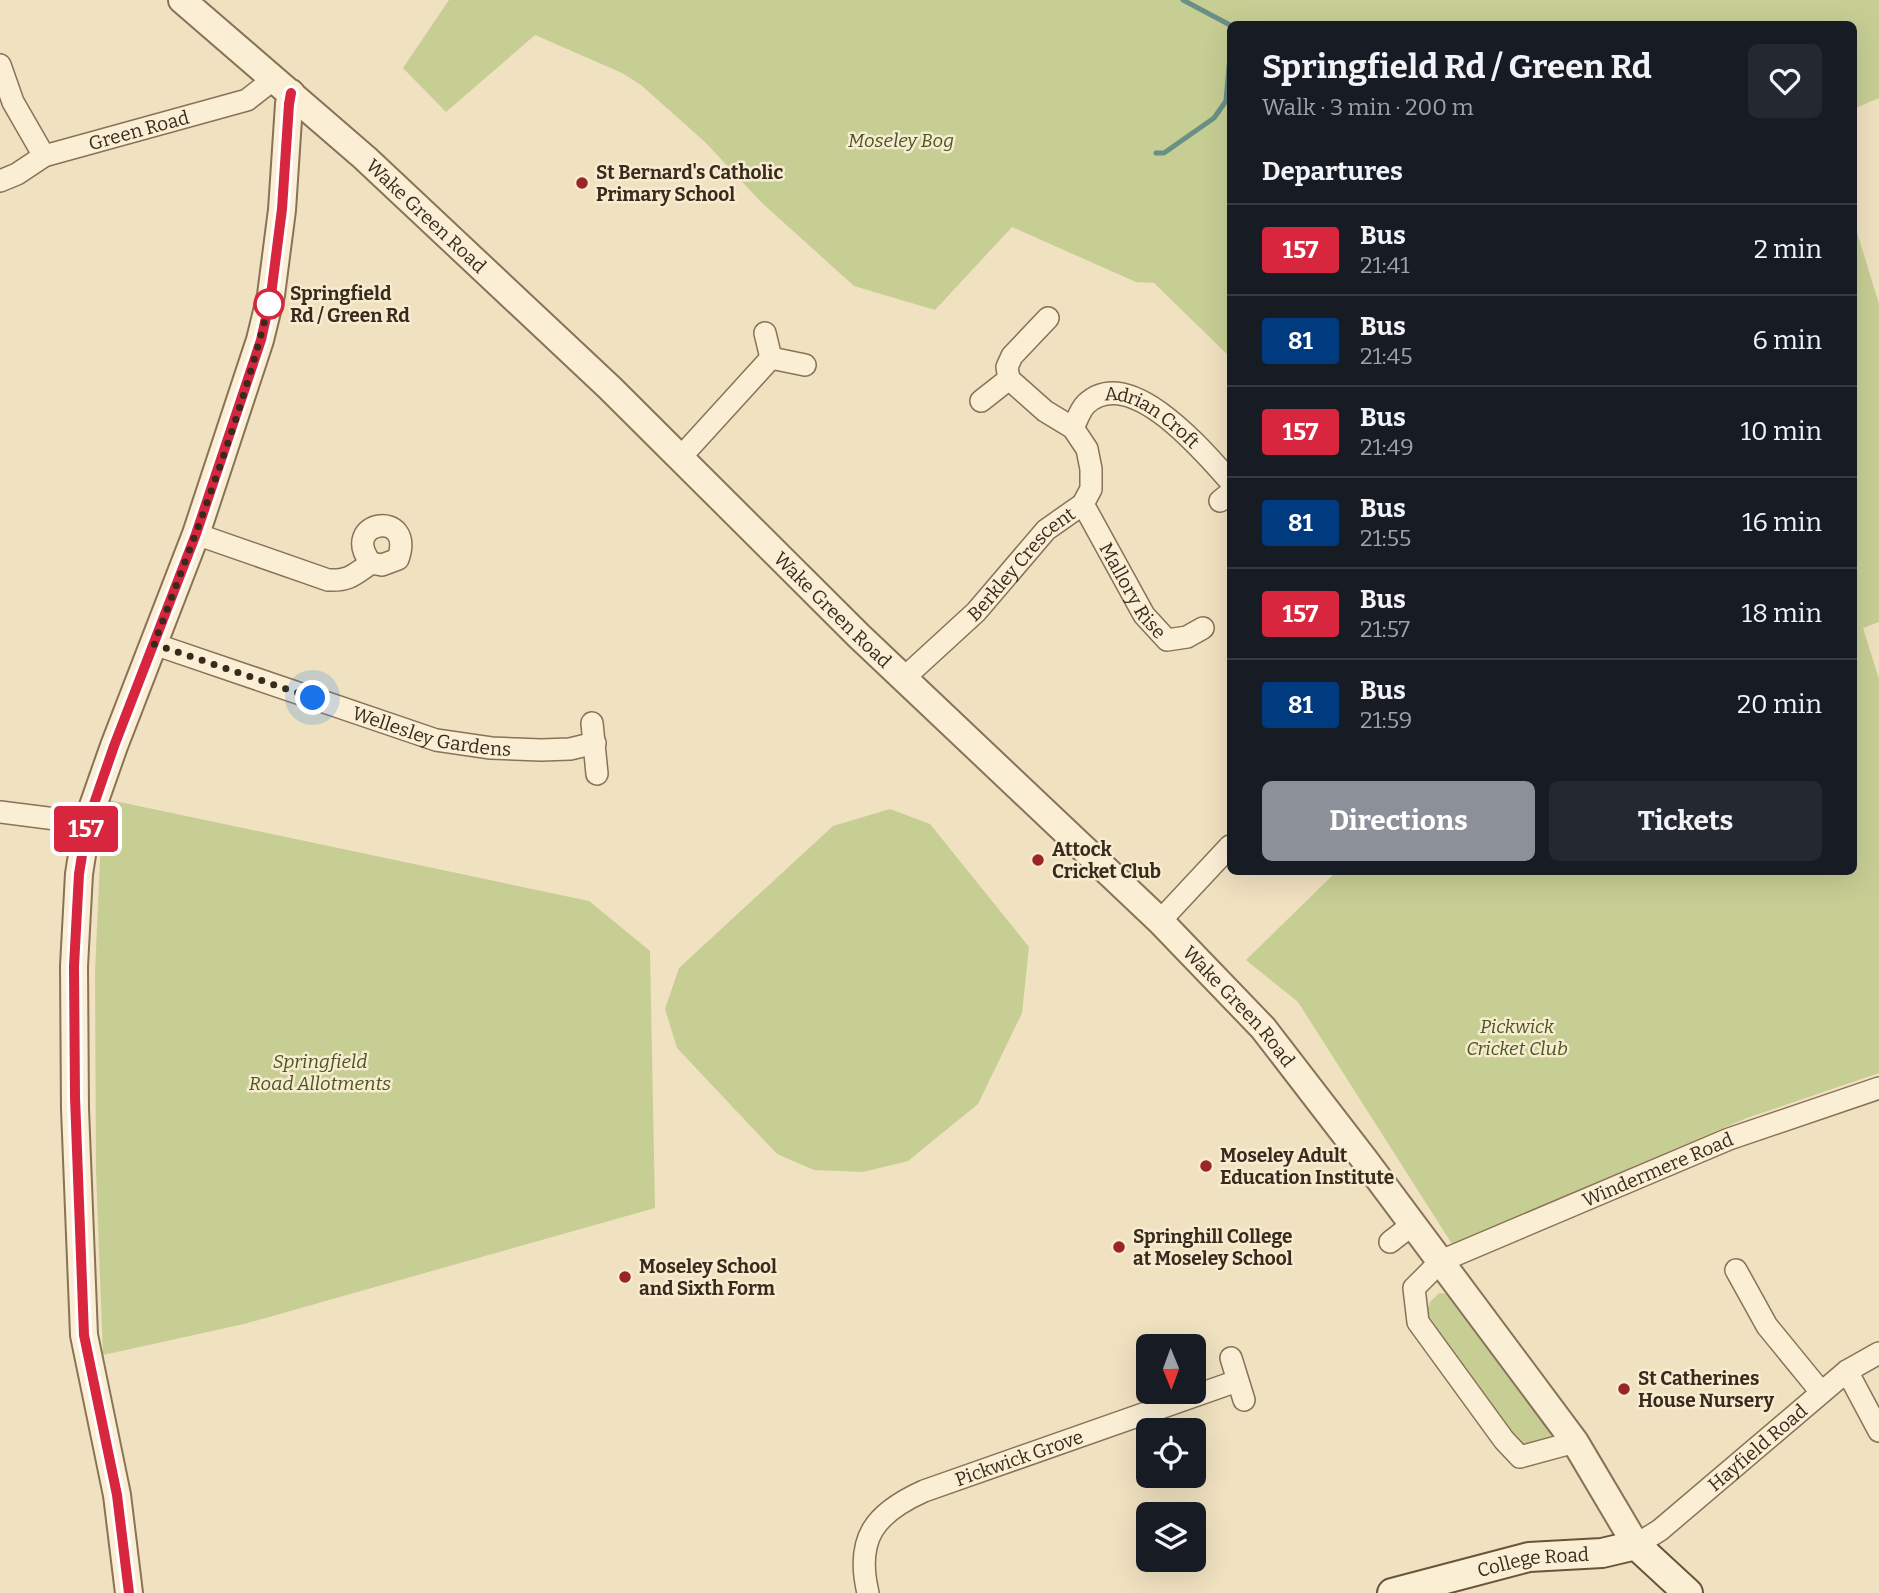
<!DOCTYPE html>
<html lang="en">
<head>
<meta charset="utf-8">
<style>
	:root { --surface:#171b24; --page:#242831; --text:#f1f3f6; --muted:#9ea1a6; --line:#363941; --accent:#8c9099 }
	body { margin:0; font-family:Bitter,serif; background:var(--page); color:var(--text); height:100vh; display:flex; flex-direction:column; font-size:26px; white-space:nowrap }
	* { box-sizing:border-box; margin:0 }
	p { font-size:23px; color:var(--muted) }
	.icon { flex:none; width:38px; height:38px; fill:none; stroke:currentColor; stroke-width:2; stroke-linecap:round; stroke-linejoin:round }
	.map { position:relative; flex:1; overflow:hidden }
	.drawer { position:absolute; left:1227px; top:21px; width:630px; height:854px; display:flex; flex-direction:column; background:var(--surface); border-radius:10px; box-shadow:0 7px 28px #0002 }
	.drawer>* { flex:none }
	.badge { padding:0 14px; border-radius:5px; font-size:24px; line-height:46px }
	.needle { width:46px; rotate:179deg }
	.fabs { position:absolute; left:1136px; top:1334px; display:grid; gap:14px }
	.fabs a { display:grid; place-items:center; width:70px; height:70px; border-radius:10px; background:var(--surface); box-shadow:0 7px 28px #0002; font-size:35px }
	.you { position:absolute; width:35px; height:35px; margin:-18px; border:5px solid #fff; border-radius:50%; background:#1a73e8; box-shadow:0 0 0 10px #1a73e833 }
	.map>.badge { position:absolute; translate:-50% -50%; box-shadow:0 0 0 4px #fff }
	h2 { padding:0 35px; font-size:26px; line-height:63px }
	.round { display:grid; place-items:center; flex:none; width:74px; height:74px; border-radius:10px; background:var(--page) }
	.head { display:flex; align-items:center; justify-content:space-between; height:119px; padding:0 35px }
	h1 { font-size:33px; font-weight:700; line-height:52px }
	.action { display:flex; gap:14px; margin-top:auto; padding:14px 35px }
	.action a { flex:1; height:80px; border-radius:10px; background:var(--accent); color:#fff; font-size:28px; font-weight:700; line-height:80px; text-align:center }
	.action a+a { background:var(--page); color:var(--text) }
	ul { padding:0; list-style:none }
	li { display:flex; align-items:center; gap:21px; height:91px; padding:0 35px; border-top:2px solid var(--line) }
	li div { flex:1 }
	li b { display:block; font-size:26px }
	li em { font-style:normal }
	li .badge { min-width:77px; font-weight:700; text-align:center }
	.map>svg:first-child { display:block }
	.green { fill:#c7ce94 }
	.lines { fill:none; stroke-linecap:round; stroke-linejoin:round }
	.stream { stroke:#6a9086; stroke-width:5 }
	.minor-casing { stroke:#897257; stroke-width:24 }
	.tertiary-casing { stroke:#897257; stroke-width:30 }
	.secondary-casing { stroke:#6b533b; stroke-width:32 }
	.minor { stroke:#faeed4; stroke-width:21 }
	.tertiary { stroke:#faeed4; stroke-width:26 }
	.secondary { stroke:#faeed4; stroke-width:28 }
	.line-casing { stroke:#fff; stroke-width:16 }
	.line { stroke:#d7263d; stroke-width:10 }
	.walk { stroke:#382a1c; stroke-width:7; stroke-dasharray:0 12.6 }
	.poi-dot { fill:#9b2526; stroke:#f7ebd0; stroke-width:2.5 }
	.stop-dot { fill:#fff; stroke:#d7263d; stroke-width:3.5 }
	.labels { text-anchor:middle; stroke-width:5; stroke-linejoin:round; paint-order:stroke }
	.street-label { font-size:19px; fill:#382a1c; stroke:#f7ebd0 }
	.park-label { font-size:19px; font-style:italic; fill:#495622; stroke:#f7ebd0 }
	.poi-label { font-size:19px; font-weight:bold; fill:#382a1c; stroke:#f7ebd0; text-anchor:start }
	.stop-label { font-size:19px; font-weight:bold; fill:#382a1c; stroke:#f7ebd0; text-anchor:start }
</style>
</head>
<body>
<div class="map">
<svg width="1879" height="1593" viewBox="0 0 1879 1593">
	<rect width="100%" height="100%" fill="#f0e1c0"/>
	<path class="green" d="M 449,0 L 1879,0 L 1879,98 L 1853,109 L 1853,24 L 1230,24 L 1230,357 L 1154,283 L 1136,282 L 1012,227 L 935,310 L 854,286 L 761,202 L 705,142 L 641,85 L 622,73 L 535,35 L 446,112 L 403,68 Z
		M 1853,219 L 1879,304 L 1879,622 L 1863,628 L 1879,679 L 1879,1073 L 1747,1118 L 1452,1244 L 1298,1002 L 1246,960 L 1336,872 L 1853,872 Z
		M 110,800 L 589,901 L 650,951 L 655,1208 L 244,1324 L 103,1355 L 96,1172 L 95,973 L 101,836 Z
		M 890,809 L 930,824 L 1029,947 L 1022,1013 L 978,1104 L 908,1161 L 863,1172 L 814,1170 L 777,1154 L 677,1048 L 665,1009 L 679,968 L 833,826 Z
		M 1439,1293 L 1451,1294 L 1558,1438 L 1523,1448 L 1425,1316 L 1430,1302 Z"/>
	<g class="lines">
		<path class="stream" d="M 1183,0 L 1230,25
			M 1156,153 L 1164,153 L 1214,118 L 1226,101 L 1230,56"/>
		<defs>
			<g id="minor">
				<path d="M 0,65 L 13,102 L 44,156"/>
				<path id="s1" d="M 0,181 L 17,174 L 44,156 L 247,100 L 275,78"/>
				<path d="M 771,358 L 805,365"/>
				<path d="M 1009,379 L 1007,367 L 1012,356 L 1048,318"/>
				<path id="s2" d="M 1073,428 C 1077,420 1080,410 1086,404 C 1130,363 1203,451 1230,481"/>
				<path d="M 679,459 L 771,358 L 765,333"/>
				<path d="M 1220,501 L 1230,493"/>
				<path id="s3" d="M 1083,504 L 1144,615 L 1167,640 L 1187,637 L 1203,628"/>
				<path d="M 196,534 L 328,580 C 349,581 354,575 371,563 L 382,565 L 398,559 C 416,508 338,521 371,563"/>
				<path id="s4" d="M 154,644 L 436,740 L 491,748 L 541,750 L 570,749 L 595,743"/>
				<path id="s5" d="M 904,678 L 976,612 L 1046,530 L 1083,504 L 1091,489 L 1091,469 L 1087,449 L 1073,428 L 1045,411 L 1009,379 L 981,401"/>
				<path d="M 592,723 L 597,774"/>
				<path d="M 0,812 L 87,823"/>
				<path d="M 1160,921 L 1230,846"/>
				<path d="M 1390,1242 L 1413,1224"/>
				<path d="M 1736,1270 L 1767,1326 L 1821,1392"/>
				<path d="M 1231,1358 L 1244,1400"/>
				<path d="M 1847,1371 L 1879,1431"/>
				<path id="s6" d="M 1575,1442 L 1520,1457 L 1504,1440 L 1418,1322 L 1414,1288 L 1441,1261 L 1729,1139 L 1879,1088"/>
				<path id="s7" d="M 1636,1545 L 1660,1530 L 1847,1371 L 1879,1353"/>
				<path id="s8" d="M 868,1593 C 855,1538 875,1513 924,1491 L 1237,1381"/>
			</g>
			<g id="tertiary">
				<path id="s9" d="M 182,0 L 365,158 L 610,388 L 859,636 L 1160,921 L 1263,1028 L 1364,1159 L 1575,1442 L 1636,1545"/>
				<path d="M 129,1593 L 117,1495 L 84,1335 L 75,1109 L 74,966 L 79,874 L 87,823 L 114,746 L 196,534 L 260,340 L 271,295 L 282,210 L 289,104 L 291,93"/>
			</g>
			<g id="secondary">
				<path id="s10" d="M 1392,1593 L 1529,1557 L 1602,1553 L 1636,1545 L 1688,1593"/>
			</g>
		</defs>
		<use href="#minor" class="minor-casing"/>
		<use href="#tertiary" class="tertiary-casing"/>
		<use href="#secondary" class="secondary-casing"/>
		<use href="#minor" class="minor"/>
		<use href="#tertiary" class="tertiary"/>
		<use href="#secondary" class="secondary"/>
	</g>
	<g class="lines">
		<defs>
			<path id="line" d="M 129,1593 L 117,1495 L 84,1335 L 75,1097 L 74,966 L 79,874 L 87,824 L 114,746 L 196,534 L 261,340 L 271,295 L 282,209 L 289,104 L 291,93"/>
		</defs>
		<use href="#line" class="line-casing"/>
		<use href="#line" class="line"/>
		<path class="walk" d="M 269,304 L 271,295 C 243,414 197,530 154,644 L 313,698"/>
	</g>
	<g class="poi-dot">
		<circle cx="582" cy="183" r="7"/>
		<circle cx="1038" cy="860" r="7"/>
		<circle cx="1206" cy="1166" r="7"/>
		<circle cx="1119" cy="1247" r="7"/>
		<circle cx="625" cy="1277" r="7"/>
		<circle cx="1624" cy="1389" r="7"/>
	</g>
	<circle class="stop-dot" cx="269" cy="304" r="14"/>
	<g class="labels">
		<g class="street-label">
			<text dy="7" stroke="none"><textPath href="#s1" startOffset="149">Green Road</textPath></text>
			<text dy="7" stroke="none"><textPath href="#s9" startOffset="326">Wake Green Road</textPath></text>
			<text dy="7" stroke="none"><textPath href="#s2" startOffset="103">Adrian Croft</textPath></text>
			<text dy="7" stroke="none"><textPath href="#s5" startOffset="164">Berkley Crescent</textPath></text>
			<text dy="7" stroke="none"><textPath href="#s3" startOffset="100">Mallory Rise</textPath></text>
			<text dy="7" stroke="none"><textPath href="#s9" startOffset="892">Wake Green Road</textPath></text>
			<text dy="7" stroke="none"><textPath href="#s4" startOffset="292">Wellesley Gardens</textPath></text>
			<text dy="7" stroke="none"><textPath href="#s9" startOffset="1460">Wake Green Road</textPath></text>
			<text dy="7" stroke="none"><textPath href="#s6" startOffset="534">Windermere Road</textPath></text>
			<text dy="7" stroke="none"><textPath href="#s7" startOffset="156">Hayfield Road</textPath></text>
			<text dy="7" stroke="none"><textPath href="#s8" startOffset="231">Pickwick Grove</textPath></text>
			<text dy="7" stroke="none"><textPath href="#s10" startOffset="145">College Road</textPath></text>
		</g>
		<g class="park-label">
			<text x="901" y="147">Moseley Bog</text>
			<text x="1517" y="1033">Pickwick<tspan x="1517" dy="22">Cricket Club</tspan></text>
			<text x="320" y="1068">Springfield<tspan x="320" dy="22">Road Allotments</tspan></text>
		</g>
		<g class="poi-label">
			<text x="596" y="179">St Bernard's Catholic<tspan x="596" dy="22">Primary School</tspan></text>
			<text x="1052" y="856">Attock<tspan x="1052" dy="22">Cricket Club</tspan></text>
			<text x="1220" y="1162">Moseley Adult<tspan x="1220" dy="22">Education Institute</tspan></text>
			<text x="1133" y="1243">Springhill College<tspan x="1133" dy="22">at Moseley School</tspan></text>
			<text x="639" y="1273">Moseley School<tspan x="639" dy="22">and Sixth Form</tspan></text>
			<text x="1638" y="1385">St Catherines<tspan x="1638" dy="22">House Nursery</tspan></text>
		</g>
		<g class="stop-label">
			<text x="290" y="300">Springfield<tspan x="290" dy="22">Rd / Green Rd</tspan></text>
		</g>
	</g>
</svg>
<div class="fabs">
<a><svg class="needle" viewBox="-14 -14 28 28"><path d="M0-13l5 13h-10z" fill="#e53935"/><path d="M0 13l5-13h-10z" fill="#9ea1a6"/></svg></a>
<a><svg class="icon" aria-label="locate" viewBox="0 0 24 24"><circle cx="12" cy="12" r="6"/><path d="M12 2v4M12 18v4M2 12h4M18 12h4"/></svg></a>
<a><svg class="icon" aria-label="layers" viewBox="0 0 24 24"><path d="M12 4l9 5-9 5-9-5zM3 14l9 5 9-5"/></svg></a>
</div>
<div class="you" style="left:313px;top:698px"></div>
<b class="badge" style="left:86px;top:829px;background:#d7263d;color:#fff">157</b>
<section class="drawer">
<div class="head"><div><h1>Springfield Rd / Green Rd</h1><p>Walk · 3 min · 200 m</p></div><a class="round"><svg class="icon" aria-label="heart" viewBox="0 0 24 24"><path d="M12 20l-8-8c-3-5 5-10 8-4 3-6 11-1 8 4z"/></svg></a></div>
<h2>Departures</h2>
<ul>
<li><span class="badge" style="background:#d7263d;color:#fff">157</span><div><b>Bus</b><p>21:41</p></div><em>2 min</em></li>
<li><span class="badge" style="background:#003b80;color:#fff">81</span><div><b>Bus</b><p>21:45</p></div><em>6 min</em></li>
<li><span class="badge" style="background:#d7263d;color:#fff">157</span><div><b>Bus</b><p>21:49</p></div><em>10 min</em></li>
<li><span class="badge" style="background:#003b80;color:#fff">81</span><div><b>Bus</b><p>21:55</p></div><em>16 min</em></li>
<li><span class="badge" style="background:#d7263d;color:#fff">157</span><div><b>Bus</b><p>21:57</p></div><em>18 min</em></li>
<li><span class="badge" style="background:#003b80;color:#fff">81</span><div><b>Bus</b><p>21:59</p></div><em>20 min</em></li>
</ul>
<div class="action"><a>Directions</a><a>Tickets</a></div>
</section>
</div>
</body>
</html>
